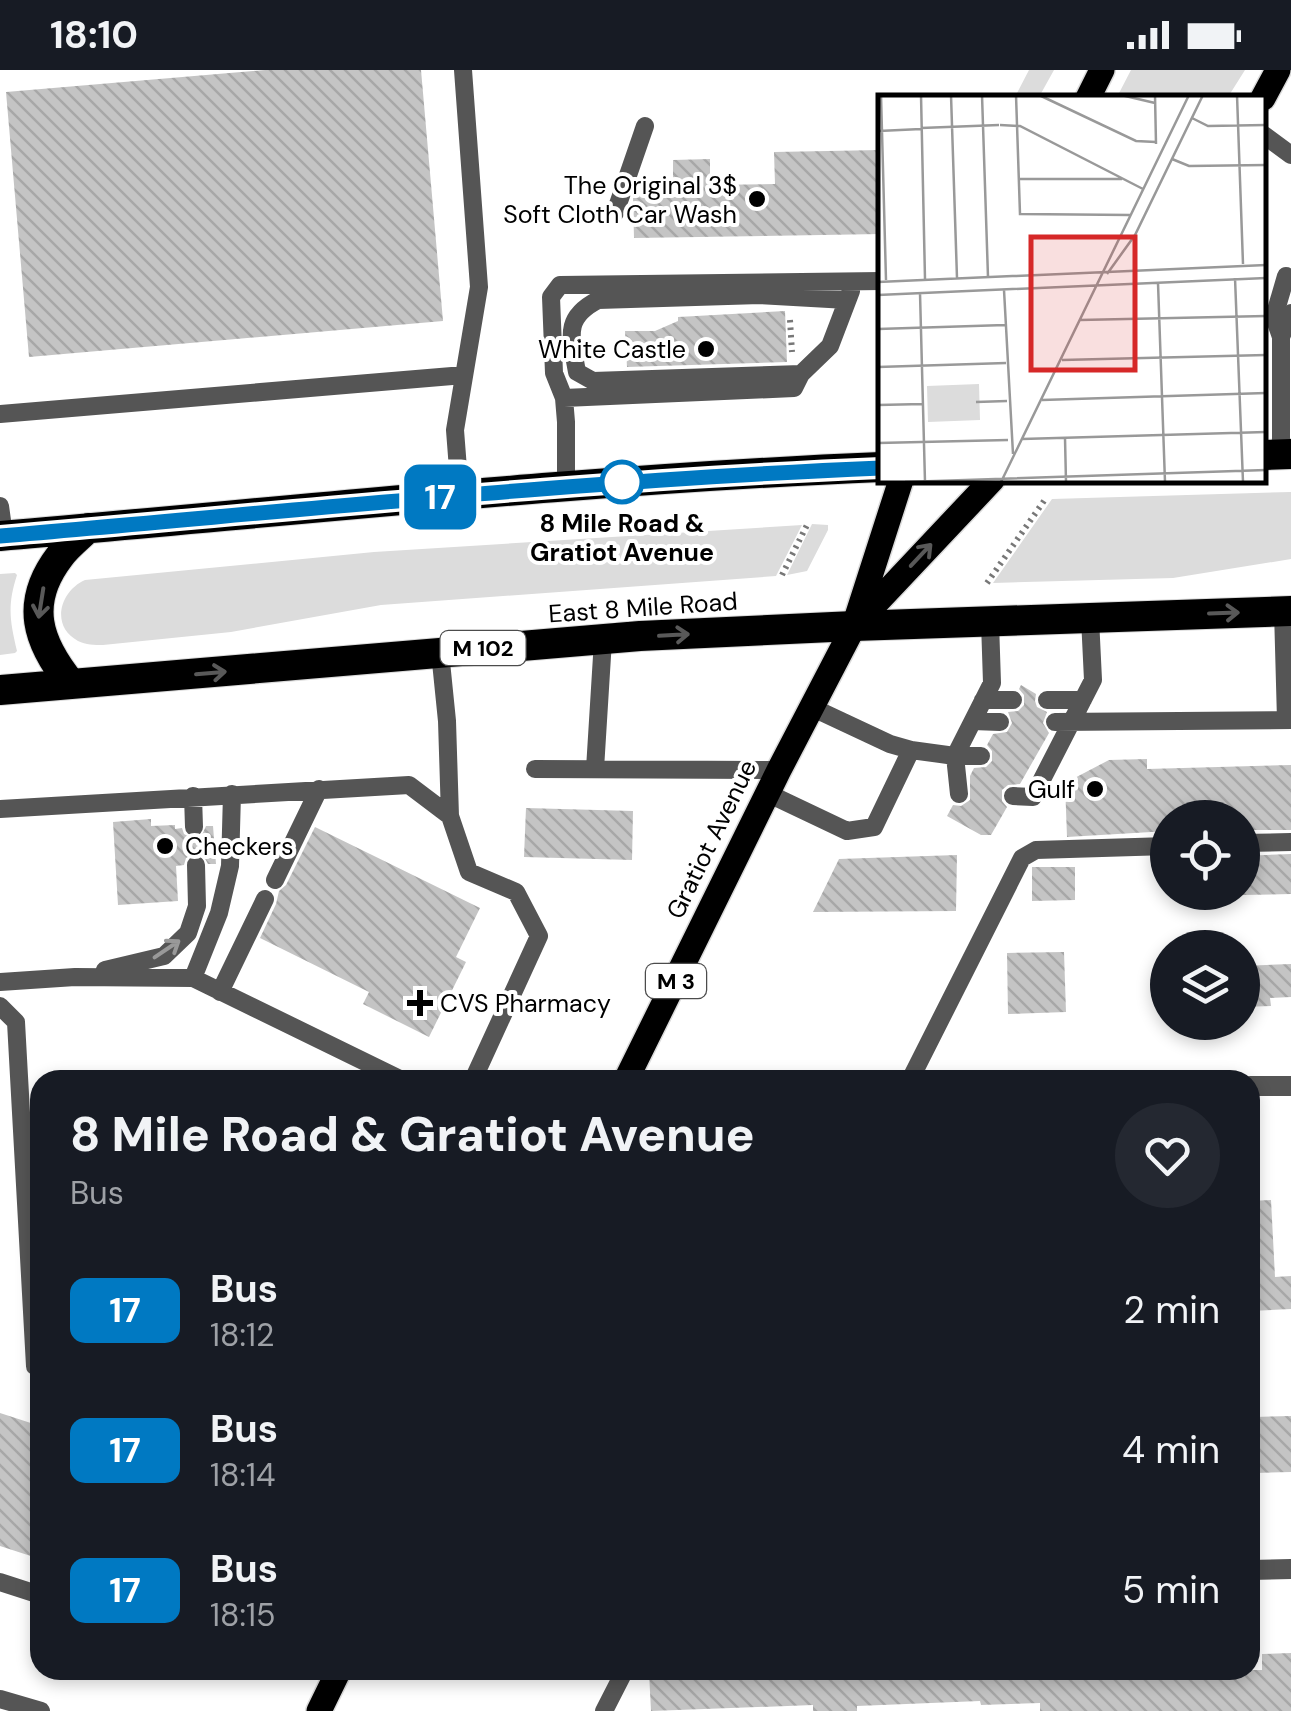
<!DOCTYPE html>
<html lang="en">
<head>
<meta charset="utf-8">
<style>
	:root { --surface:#171b24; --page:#242831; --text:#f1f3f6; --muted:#9ea1a6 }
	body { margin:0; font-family:"DM Sans",sans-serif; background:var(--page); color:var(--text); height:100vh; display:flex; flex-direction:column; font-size:38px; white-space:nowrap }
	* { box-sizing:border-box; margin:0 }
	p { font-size:32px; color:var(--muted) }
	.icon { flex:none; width:55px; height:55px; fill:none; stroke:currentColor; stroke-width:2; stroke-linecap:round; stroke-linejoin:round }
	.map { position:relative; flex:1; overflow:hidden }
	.details { position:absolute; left:30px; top:1000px; width:1230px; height:610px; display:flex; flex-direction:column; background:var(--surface); border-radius:30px; box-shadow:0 5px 15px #0003 }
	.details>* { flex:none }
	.badge { padding:0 20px; border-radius:15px; font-size:35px; line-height:65px }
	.controls { position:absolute; left:1150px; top:730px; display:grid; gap:20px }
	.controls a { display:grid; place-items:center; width:110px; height:110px; border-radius:50%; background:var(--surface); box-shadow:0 5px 15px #0003; font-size:50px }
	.map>.badge { position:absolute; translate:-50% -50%; box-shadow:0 0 0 5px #fff }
	.round { display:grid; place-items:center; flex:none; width:105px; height:105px; border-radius:52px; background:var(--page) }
	.headline { display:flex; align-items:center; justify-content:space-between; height:170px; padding:0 40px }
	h1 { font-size:48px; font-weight:800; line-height:75px }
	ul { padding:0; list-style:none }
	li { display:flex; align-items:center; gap:30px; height:140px; padding:0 40px }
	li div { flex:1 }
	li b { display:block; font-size:38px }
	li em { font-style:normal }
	li .badge { min-width:110px; font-weight:700; text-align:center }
	.status { display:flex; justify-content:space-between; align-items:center; height:70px; padding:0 50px; background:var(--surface); direction:ltr }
	.status svg { height:28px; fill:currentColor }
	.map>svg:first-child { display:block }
	.grass { fill:#dcdcdc }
	.building { fill:url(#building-back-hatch) }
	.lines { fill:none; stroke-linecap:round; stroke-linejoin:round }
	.primary-casing { stroke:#dbdbdb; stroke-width:28 }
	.highway-casing { stroke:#dbdbdb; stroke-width:32 }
	.path { stroke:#777; stroke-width:6; stroke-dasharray:2.5 5; stroke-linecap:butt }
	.lane { stroke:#555; stroke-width:18 }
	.street { stroke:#555; stroke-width:20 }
	.primary { stroke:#000; stroke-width:25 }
	.highway { stroke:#000; stroke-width:30 }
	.oneway { stroke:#595959 }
	.oneway2 { stroke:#999 }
	.line-casing { stroke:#fff; stroke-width:22 }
	.line { stroke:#0079c2; stroke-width:15 }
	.poi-dot { fill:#000; stroke:#fff; stroke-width:4 }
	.stop-dot { fill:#fff; stroke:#0079c2; stroke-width:5 }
	.labels { text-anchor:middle; stroke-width:8; stroke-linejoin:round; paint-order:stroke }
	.shield { fill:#fff; stroke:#4c4c4c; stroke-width:2.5 }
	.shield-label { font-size:22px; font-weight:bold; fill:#000 }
	.poi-label { font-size:25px; fill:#000; stroke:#fff; text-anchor:end }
	.stop-label { font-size:25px; font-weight:bold; fill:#000; stroke:#fff }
	.street-label { font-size:25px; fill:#000; stroke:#fff }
	.inset-road { fill:none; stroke:#999; stroke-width:2.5 }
	.view { fill:#d62828; fill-opacity:0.15; stroke:#d62828; stroke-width:5 }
	.inset-edge { fill:none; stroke:#000; stroke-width:5 }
</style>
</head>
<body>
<div class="status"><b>18:10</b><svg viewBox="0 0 49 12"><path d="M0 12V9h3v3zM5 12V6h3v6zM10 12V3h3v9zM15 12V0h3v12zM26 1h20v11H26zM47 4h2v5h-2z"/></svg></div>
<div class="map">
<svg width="1291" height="1641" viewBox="0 0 1291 1641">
	<defs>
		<pattern id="building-back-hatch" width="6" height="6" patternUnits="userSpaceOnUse" patternTransform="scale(2.5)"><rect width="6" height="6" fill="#c4c4c4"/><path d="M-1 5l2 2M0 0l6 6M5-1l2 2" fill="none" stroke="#a7a7a7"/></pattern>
	</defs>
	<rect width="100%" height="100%" fill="#fff"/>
	<path class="grass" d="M 1029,0 L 1054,0 L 1039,27 L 1015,27 Z
		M 1131,0 L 1245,0 L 1228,27 L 1117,27 Z
		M 1291,422 L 1291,489 L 1173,508 L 993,513 L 1052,429 Z
		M 812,454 L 828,455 L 828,460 L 807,501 L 787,505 Z
		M 802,455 L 776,506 L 381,535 L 231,562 L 103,575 C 94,575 86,575 78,571 C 50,556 60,521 85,510 L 374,482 Z
		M 15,503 L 17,505 C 7,536 10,551 17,581 L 15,583 L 0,585 L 0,504 Z"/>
	<path class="building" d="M 265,0 L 421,0 L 443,251 L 29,287 L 6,22 Z
		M 881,80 L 881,164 L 634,168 L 633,128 L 638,115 L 673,115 L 673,90 L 710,89 L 710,115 L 775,114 L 774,82 Z
		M 785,241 L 787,292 L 627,297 L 625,261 L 655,261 L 678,251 L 678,247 Z
		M 1021,615 L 1036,624 L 1035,631 L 1037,637 L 1047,642 L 1043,653 L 1049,663 L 1020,714 L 1008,715 L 1002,720 L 1002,731 L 1007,737 L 991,765 L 981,765 L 947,746 L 953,735 L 961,736 L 970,730 L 970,706 L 974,698 L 986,697 L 992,691 L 992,681 L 987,675 L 993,664 L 1007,662 L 1012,653 L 1008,642 L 1018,641 L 1024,635 L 1024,625 L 1019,619 Z
		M 1147,689 L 1147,699 L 1291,695 L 1291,760 L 1242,760 L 1242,748 L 1168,748 L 1168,761 L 1067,767 L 1065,713 L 1109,690 Z
		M 526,738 L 633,741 L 632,790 L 524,787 Z
		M 151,749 L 151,756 L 175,755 L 175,759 L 182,758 L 184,764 L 193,769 L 201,767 L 206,756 L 213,756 L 216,794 L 208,794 L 203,785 L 195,783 L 186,788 L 184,795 L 176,796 L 178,831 L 118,835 L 113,752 Z
		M 315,757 L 480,838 L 456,887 L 466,892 L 429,967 L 363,934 L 369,922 L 260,868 L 276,834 L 279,821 L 286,815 Z
		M 1291,784 L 1291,824 L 1242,825 L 1242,786 Z
		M 957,785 L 956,841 L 813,842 L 839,789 Z
		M 1032,797 L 1075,797 L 1075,830 L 1032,831 Z
		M 1064,882 L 1066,942 L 1008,944 L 1007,883 Z
		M 1291,894 L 1291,927 L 1270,928 L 1271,936 L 1242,937 L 1242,896 Z
		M 1271,1130 L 1275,1207 L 1291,1206 L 1291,1239 L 1250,1241 L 1250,1131 Z
		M 0,1343 L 40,1356 L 40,1489 L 0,1476 Z
		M 1291,1346 L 1291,1402 L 1255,1403 L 1253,1347 Z
		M 1291,1583 L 1291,1641 L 1040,1641 L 1040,1633 L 981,1635 L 980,1631 L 857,1636 L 857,1641 L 813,1641 L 813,1635 L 651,1641 L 649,1602 L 701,1600 L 1262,1600 L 1262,1584 Z"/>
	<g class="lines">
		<defs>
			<path id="primary" d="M 1088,28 L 1102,0
				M 1263,28 L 1278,0
				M 861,549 L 992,410
				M 626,1010 L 779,700 L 854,556 L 901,410
				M 319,1641 L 339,1600"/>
			<path id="highway" d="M 1264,385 L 1291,384
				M 0,466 C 293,441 587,409 881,397
				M 71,614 C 37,572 24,533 60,486 C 67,476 79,467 88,458
				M 0,620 L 640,566 L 854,556 L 1291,541"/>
		</defs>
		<use href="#primary" class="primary-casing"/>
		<use href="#highway" class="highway-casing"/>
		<path class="path" d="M 790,250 L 792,282
			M 782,505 L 807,455
			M 987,513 L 1046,428"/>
		<path class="lane" d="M 1264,65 L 1291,85
			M 615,143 L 645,56
			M 1281,267 L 1274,247 L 1286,206
			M 801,304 L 593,311 L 577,302 C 571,267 563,248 598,230 L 760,225 L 847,230
			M 564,328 L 794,318 L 801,304 L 830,276 L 851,221
			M 0,344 L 464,305
			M 1281,384 L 1281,267 L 1291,243
			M 566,417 L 566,352 L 564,328 L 554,303 L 551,227 L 560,215 L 881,211
			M 460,425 L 455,360 L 479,217 L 463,0
			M 0,436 L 4,465
			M 1283,541 L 1286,650
			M 440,582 L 447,651 L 450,746 L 469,802 L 516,822 L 539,866 L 473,1010
			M 983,630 L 1013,630
			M 1047,630 L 1083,630
			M 973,651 L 1000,652
			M 1055,652 L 1291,650
			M 911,680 L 955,686 L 992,613 L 990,552
			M 535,699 L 779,700
			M 595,699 L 603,570
			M 767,723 L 847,761 L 874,757 L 911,680 L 890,674 L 811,637
			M 959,724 L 955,686 L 981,686
			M 193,726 L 194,757
			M 1013,726 L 1033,727 L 1093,610 L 1090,548
			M 0,739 L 409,715 L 450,746
			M 1242,773 L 1291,772
			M 275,810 L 319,719
			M 105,900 L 164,886 L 188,863 L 197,836 L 196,795
			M 193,908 L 219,843 L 230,796 L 232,724
			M 0,912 L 75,907 L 193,908 L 402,1010
			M 220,922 L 265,829
			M 0,936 L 16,952 L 35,1296 L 40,1297
			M 910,1010 L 1022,788 L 1036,780 L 1168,776
			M 0,1512 L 40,1525
			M 0,1629 L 41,1641
			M 604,1641 L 625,1600"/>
		<path class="street" d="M 1250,1016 L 1291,1016
			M 1250,1500 L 1291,1499"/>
		<use href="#primary" class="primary"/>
		<use href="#highway" class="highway"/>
	</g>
	<defs><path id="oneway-shaft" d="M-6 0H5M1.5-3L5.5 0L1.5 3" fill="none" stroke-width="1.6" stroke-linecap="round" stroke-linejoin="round" transform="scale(2.5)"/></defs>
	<g class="oneway">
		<use href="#oneway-shaft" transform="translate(921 485) rotate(-47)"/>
		<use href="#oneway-shaft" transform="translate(41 533) rotate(99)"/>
		<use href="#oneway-shaft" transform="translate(1224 543) rotate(-2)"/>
		<use href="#oneway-shaft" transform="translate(674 565) rotate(-3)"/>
		<use href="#oneway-shaft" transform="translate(211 603) rotate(-5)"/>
	</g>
	<use class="oneway2" href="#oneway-shaft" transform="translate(167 879) rotate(-34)"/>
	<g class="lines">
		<defs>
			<path id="line" d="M 0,466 C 294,441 587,410 881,398"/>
		</defs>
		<use href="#line" class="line-casing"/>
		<use href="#line" class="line"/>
	</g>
	<g class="poi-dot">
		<circle cx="757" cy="129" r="10"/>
		<circle cx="706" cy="279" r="10"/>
		<circle cx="1095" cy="719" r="10"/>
		<circle cx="165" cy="776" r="10"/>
		<path d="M415 918h10v10h10v10h-10v10h-10v-10h-10v-10h10z"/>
	</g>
	<circle class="stop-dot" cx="622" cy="412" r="20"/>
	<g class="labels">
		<g class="shield">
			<rect x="440.5" y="561" width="85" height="34" rx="8"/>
			<rect x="646" y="894" width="60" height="34" rx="8"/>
		</g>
		<g class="shield-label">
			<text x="483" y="586">M 102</text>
			<text x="676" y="919">M 3</text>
		</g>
		<g class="poi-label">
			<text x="737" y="124">The Original 3$<tspan x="737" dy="29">Soft Cloth Car Wash</tspan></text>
			<text x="686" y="288">White Castle</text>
			<text x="1075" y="728">Gulf</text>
			<text x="185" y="785" text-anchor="start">Checkers</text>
			<text x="440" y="942" text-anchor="start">CVS Pharmacy</text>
		</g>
		<g class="stop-label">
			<text x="622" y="462">8 Mile Road &amp;<tspan x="622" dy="29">Gratiot Avenue</tspan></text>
		</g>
		<g class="street-label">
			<text transform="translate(643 537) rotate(-4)" y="9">East 8 Mile Road</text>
			<text transform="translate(711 769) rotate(-64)" y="9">Gratiot Avenue</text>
		</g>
	</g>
	<g transform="translate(878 25)">
		<rect width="388" height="388" fill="#fff"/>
		<path d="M 101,289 L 102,325 L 50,327 L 49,291 Z" fill="#dcdcdc"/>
		<path class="inset-road" d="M 3,0 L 8,185M 43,0 L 47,184M 73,0 L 79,183M 104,0 L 110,182M 138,0 L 142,119 L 252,120M 161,0 L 258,46 L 278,47M 243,0 L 277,8M 277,0 L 278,49M 359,0 L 365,169M 314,23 L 330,31 L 388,30M 122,30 L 142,31 L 265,94M 43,33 L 121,30M 1,36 L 43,34M 294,64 L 311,71 L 388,70M 140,84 L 244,84M 229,179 L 257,140 L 325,0M 357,183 L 365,387M 0,187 L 388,170M 280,188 L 287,387M 126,195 L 135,359M 42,198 L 47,387M 0,200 L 388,183M 202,225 L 388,221M 0,234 L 127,230M 184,265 L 388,260M 0,272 L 128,268M 164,305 L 388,298M 98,307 L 129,306M 0,310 L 45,309M 187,343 L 188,387M 144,344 L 388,337M 0,348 L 130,345M 27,387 L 388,375M 123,387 L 311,0"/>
		<path class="view" d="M 153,142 L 257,142 L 257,275 L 153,275 Z"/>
		<rect width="388" height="388" class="inset-edge"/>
	</g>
</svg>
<div class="controls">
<a><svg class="icon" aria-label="locate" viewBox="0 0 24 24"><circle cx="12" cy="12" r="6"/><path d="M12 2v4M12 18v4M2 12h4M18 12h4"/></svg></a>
<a><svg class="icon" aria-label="layers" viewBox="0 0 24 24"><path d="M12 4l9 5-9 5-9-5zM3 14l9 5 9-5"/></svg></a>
</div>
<b class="badge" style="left:440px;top:427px;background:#0079c2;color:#fff">17</b>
<section class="details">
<div class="headline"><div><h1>8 Mile Road &amp; Gratiot Avenue</h1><p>Bus</p></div><a class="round"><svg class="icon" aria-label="heart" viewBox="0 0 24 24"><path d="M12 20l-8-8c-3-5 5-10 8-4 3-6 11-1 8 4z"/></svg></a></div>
<ul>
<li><span class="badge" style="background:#0079c2;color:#fff">17</span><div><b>Bus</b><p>18:12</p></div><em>2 min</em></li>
<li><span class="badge" style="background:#0079c2;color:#fff">17</span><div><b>Bus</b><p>18:14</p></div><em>4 min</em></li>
<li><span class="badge" style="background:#0079c2;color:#fff">17</span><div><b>Bus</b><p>18:15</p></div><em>5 min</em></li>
</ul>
</section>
</div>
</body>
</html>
